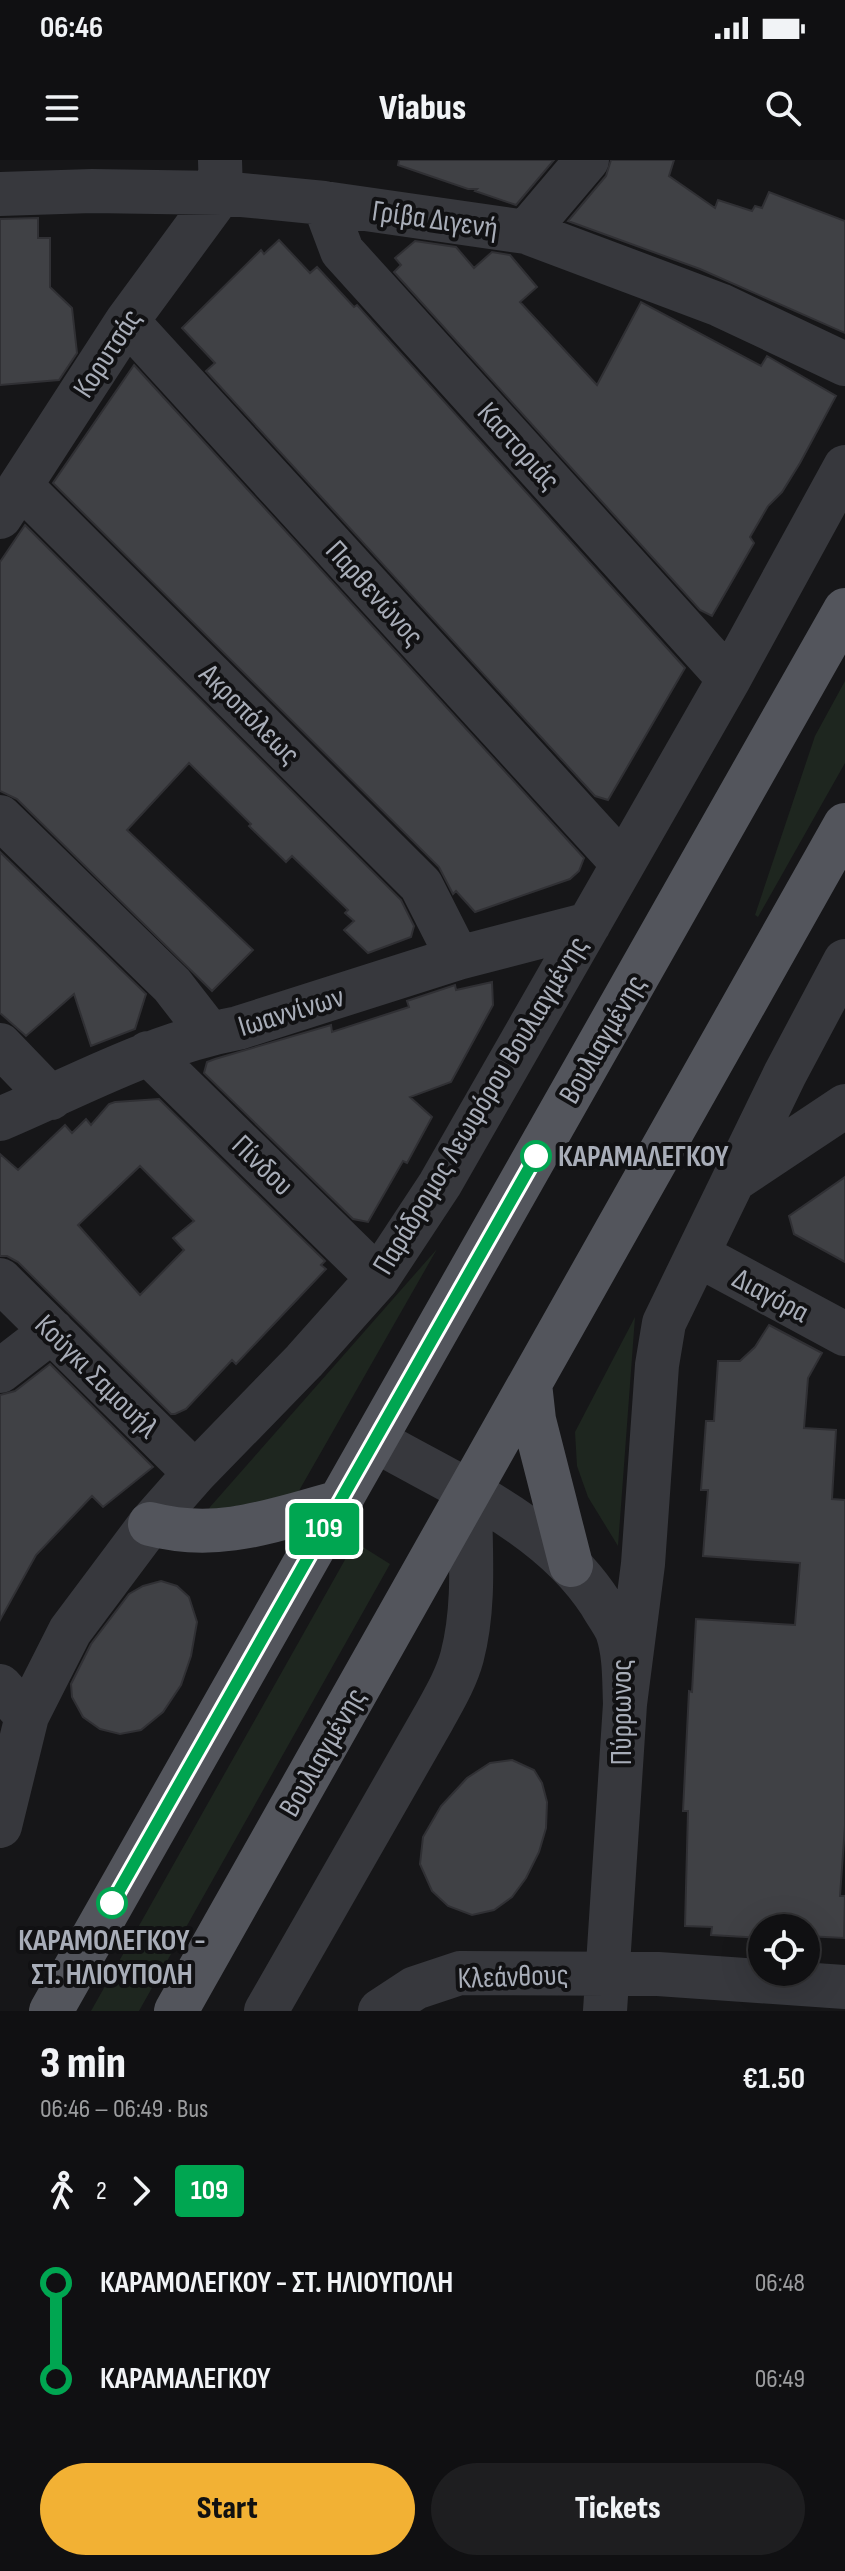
<!DOCTYPE html>
<html lang="en">
<head>
<meta charset="utf-8">
<style>
	:root { --surface:#101012; --page:#1e1e20; --text:#f1f3f6; --muted:#9c9d9f; --line:#303032; --accent:#f2b134 }
	body { margin:0; font-family:"Sofia Sans Condensed",sans-serif; background:var(--page); color:var(--text); height:100vh; display:flex; flex-direction:column; font-size:30px; white-space:nowrap }
	* { box-sizing:border-box; margin:0 }
	p { font-size:26px; color:var(--muted) }
	.icon { flex:none; width:44px; height:44px; fill:none; stroke:currentColor; stroke-width:2; stroke-linecap:round; stroke-linejoin:round }
	.map { position:relative; height:1851px; overflow:hidden }
	.panel { display:flex; flex-direction:column; background:var(--surface); flex:1 }
	.panel>* { flex:none }
	.badge { padding:0 16px; border-radius:6px; font-size:28px; line-height:52px }
	.buttons { position:absolute; left:748px; top:1754px; display:grid; gap:16px }
	.buttons a { display:grid; place-items:center; width:72px; height:72px; border-radius:50%; background:var(--surface); box-shadow:0 8px 32px #0002,0 0 0 2px var(--line); font-size:40px }
	.map>.badge { position:absolute; translate:-50% -50%; box-shadow:0 0 0 4px #fff }
	.legs { display:flex; align-items:center; gap:12px; height:88px; padding:0 40px; font-size:26px }
	.legs p { margin-inline-start:auto }
	.head { display:flex; align-items:center; justify-content:space-between; height:136px; padding:0 40px }
	h1 { font-size:44px; font-weight:800; line-height:60px }
	.button { display:flex; gap:16px; margin-top:auto; padding:16px 40px }
	.button a { flex:1; height:92px; border-radius:48px; background:var(--accent); color:#111; font-size:32px; font-weight:800; line-height:92px; text-align:center }
	.button a+a { background:var(--page); color:var(--text) }
	ul { padding:0 40px; list-style:none }
	li { display:flex; align-items:center; gap:28px; height:96px; font-size:30px }
	li i { display:grid; place-items:center; width:12px; height:100%; margin:0 10px; background:currentColor }
	li i::after { content:''; width:20px; height:20px; margin:-10px; border:6px solid; border-radius:50%; background:var(--surface) }
	li p { margin-inline-start:auto }
	li:first-child i { background:linear-gradient(#0000 50%,currentColor 0) }
	li:last-child i { background:linear-gradient(currentColor 50%,#0000 0) }
	.status { display:flex; justify-content:space-between; align-items:center; height:56px; padding:0 40px; background:var(--surface); direction:ltr }
	.status svg { height:22px; fill:currentColor }
	header { display:flex; justify-content:space-between; align-items:center; height:104px; padding:0 40px; background:var(--surface); font-size:36px; font-weight:800 }
	.map>svg:first-child { display:block }
	.green { fill:#1e261f }
	.building { fill:#404145; stroke:#303034; stroke-width:2; fill-rule:evenodd }
	.lines { fill:none; stroke-linecap:round; stroke-linejoin:round }
	.minor { stroke:#37383d; stroke-width:44 }
	.major { stroke:#53555c; stroke-width:44 }
	.line-1-casing { stroke:#fff; stroke-width:18 }
	.line-1 { stroke:#00a651; stroke-width:12 }
	.stop-1-dot { fill:#fff; stroke:#00a651; stroke-width:4 }
	.labels { text-anchor:middle; stroke-width:8; stroke-linejoin:round; paint-order:stroke }
	.street-label { font-size:30px; fill:#a8adb8; stroke:#111113 }
	.stop-label { font-size:30px; font-weight:bold; fill:#a8adb8; stroke:#111113; text-anchor:start }
</style>
</head>
<body>
<div class="status"><b>06:46</b><svg viewBox="0 0 49 12"><path d="M0 12V9h3v3zM5 12V6h3v6zM10 12V3h3v9zM15 12V0h3v12zM26 1h20v11H26zM47 4h2v5h-2z"/></svg></div>
<header><svg class="icon" aria-label="menu" viewBox="0 0 24 24"><path d="M4 6h16M4 12h16M4 18h16"/></svg>Viabus<svg class="icon" aria-label="search" viewBox="0 0 24 24"><circle cx="10" cy="10" r="6"/><path d="M15 15l6 6"/></svg></header>
<div class="map">
<svg width="845" height="1851" viewBox="0 0 845 1851">
	<rect width="100%" height="100%" fill="#161618"/>
	<path class="green" d="M 845,521 L 845,603 L 758,757 L 755,755 L 815,576 Z
		M 437,1089 L 296,1336 L 208,1351 L 210,1347 Z
		M 635,1157 L 618,1386 L 588,1337 L 577,1306 L 575,1272 Z
		M 355,1382 L 390,1404 L 139,1851 L 91,1851 Z"/>
	<path class="building" d="M 399,0 L 554,0 L 516,45 L 475,31 L 477,29 L 468,29 L 398,5 Z
		M 611,0 L 674,0 L 669,16 L 715,48 L 718,40 L 752,51 L 755,46 L 762,48 L 769,32 L 845,61 L 845,173 L 700,109 L 568,61 L 606,16 Z
		M 38,58 L 38,78 L 50,78 L 50,127 L 72,148 L 77,193 L 59,220 L 0,225 L 0,59 Z
		M 279,80 L 310,113 L 317,107 L 354,147 L 357,145 L 685,508 L 608,640 L 595,636 L 206,211 L 215,203 L 182,168 L 261,90 L 264,94 Z
		M 415,81 L 456,87 L 474,108 L 492,92 L 510,95 L 537,127 L 520,142 L 597,225 L 641,142 L 761,206 L 767,196 L 836,236 L 800,303 L 782,332 L 768,346 L 750,377 L 754,383 L 712,456 L 700,450 L 394,112 L 401,105 L 395,98 Z
		M 134,205 L 584,698 L 579,711 L 570,719 L 475,752 L 456,731 L 453,734 L 439,707 L 53,323 Z
		M 25,365 L 401,740 L 414,766 L 411,777 L 368,793 L 344,770 L 354,761 L 345,753 L 348,750 L 292,696 L 286,702 L 249,666 L 251,664 L 189,603 L 127,670 L 253,790 L 212,831 L 17,639 L 0,631 L 0,402 Z
		M 0,692 L 146,834 L 135,869 L 91,886 L 74,834 L 26,876 L 0,853 Z
		M 492,822 L 493,845 L 451,922 L 410,937 L 432,957 L 407,1003 L 403,1001 L 368,1062 L 353,1059 L 204,913 L 207,902 L 215,899 L 331,865 L 332,872 L 409,847 L 407,841 L 455,825 L 456,830 Z
		M 159,939 L 325,1101 L 321,1105 L 326,1109 L 236,1204 L 232,1200 L 186,1249 L 175,1254 L 171,1254 L 18,1102 L 7,1096 L 0,1096 L 0,994 L 18,1010 L 65,965 L 72,973 L 86,959 L 91,965 L 109,944 L 115,942 ZM 140,1006 L 194,1061 L 173,1078 L 184,1090 L 140,1135 L 78,1065 Z
		M 845,1017 L 845,1102 L 794,1074 L 789,1056 Z
		M 769,1165 L 822,1193 L 808,1218 L 804,1268 L 836,1270 L 832,1339 L 845,1340 L 845,1666 L 840,1736 L 845,1736 L 844,1778 L 806,1776 L 806,1768 L 762,1768 L 762,1778 L 711,1775 L 712,1767 L 685,1766 L 688,1651 L 683,1651 L 689,1531 L 692,1532 L 696,1459 L 795,1465 L 800,1403 L 703,1396 L 708,1330 L 701,1330 L 706,1261 L 714,1261 L 718,1201 L 740,1201 L 755,1187 Z
		M 50,1204 L 153,1307 L 103,1347 L 92,1336 L 36,1395 L 0,1460 L 0,1235 L 15,1231 Z
		M 161,1421 L 177,1426 L 189,1437 L 197,1462 L 191,1496 L 181,1525 L 163,1552 L 141,1570 L 120,1574 L 100,1569 L 83,1557 L 72,1537 L 71,1524 L 91,1484 L 129,1434 L 143,1426 Z
		M 512,1600 L 534,1610 L 542,1623 L 547,1642 L 546,1668 L 539,1692 L 526,1718 L 512,1737 L 494,1750 L 472,1755 L 448,1746 L 432,1731 L 420,1704 L 423,1677 L 441,1646 L 467,1618 L 490,1603 Z"/>
	<g class="lines">
		<path class="minor" d="M 0,34 L 92,31 L 221,33 L 324,43 L 526,72 L 720,145 L 845,204
			M 324,43 L 342,91 L 729,519
			M 526,72 L 587,0
			M 127,161 L 623,704
			M 21,326 L 421,725 L 458,798
			M 0,357 L 127,161 L 221,33 L 220,0
			M 0,657 L 172,825 L 210,874
			M 0,885 L 51,938
			M 148,893 L 378,1118
			M 0,959 C 78,926 153,884 238,868 L 458,798 L 589,764
			M 734,1020 L 845,946
			M 698,1095 L 845,1174
			M 0,1120 L 195,1313
			M 0,1211 L 52,1171
			M 375,1280 C 455,1326 550,1364 601,1444 C 606,1453 613,1462 617,1471 C 625,1494 624,1520 625,1544 L 605,1851
			M 0,1526 L 27,1556
			M 625,1544 L 643,1404 L 657,1205 L 664,1163 L 785,914 L 845,801
			M 0,1666 L 27,1556 L 70,1471 L 150,1364 L 195,1313 L 304,1201 L 378,1118 L 440,1024 L 729,519 L 845,307
			M 266,1851 L 433,1559 C 444,1539 456,1519 462,1497 C 476,1444 470,1387 470,1334
			M 380,1851 L 415,1828 L 460,1813 L 658,1814 L 845,1827"/>
		<path class="major" d="M 530,1224 L 534,1260 L 571,1405
			M 150,1364 C 219,1382 274,1360 340,1342
			M 51,1851 L 845,450
			M 176,1851 L 845,665"/>
	</g>
	<g class="lines">
		<defs>
			<path id="line-1" d="M 112,1743 L 536,996"/>
		</defs>
		<use href="#line-1" class="line-1-casing"/>
		<use href="#line-1" class="line-1"/>
	</g>
	<g class="stop-1-dot">
		<circle cx="536" cy="996" r="14"/>
		<circle cx="112" cy="1743" r="14"/>
	</g>
	<g class="labels">
		<g class="street-label">
			<text transform="translate(435 59) rotate(8)" y="10">Γρίβα Διγενή</text>
			<text transform="translate(107 193) rotate(-57)" y="10">Κορυτσάς</text>
			<text transform="translate(519 286) rotate(48)" y="10">Καστοριάς</text>
			<text transform="translate(375 433) rotate(48)" y="10">Παρθενώνος</text>
			<text transform="translate(250 554) rotate(45)" y="10">Ακροπόλεως</text>
			<text transform="translate(291 851) rotate(-17)" y="10">Ιωαννίνων</text>
			<text transform="translate(602 879) rotate(-60)" y="10">Βουλιαγμένης</text>
			<text transform="translate(480 945) rotate(-59)" y="10">Παράδρομος Λεωφόρου Βουλιαγμένης</text>
			<text transform="translate(263 1005) rotate(44)" y="10">Πίνδου</text>
			<text transform="translate(771 1135) rotate(28)" y="10">Διαγόρα</text>
			<text transform="translate(97 1216) rotate(45)" y="10">Κούγκι Σαμουήλ</text>
			<text transform="translate(621 1552) rotate(-90)" y="10">Πύρρωνος</text>
			<text transform="translate(322 1592) rotate(-60)" y="10">Βουλιαγμένης</text>
			<text transform="translate(513 1816) rotate(-2)" y="10">Κλεάνθους</text>
		</g>
		<g class="stop-label">
			<text x="558" y="1006">ΚΑΡΑΜΑΛΕΓΚΟΥ</text>
			<text x="112" y="1790" text-anchor="middle">ΚΑΡΑΜΟΛΕΓΚΟΥ -<tspan x="112" dy="34">ΣΤ. ΗΛΙΟΥΠΟΛΗ</tspan></text>
		</g>
	</g>
</svg>
<div class="buttons">
<a><svg class="icon" aria-label="locate" viewBox="0 0 24 24"><circle cx="12" cy="12" r="6"/><path d="M12 2v4M12 18v4M2 12h4M18 12h4"/></svg></a>
</div>
<b class="badge" style="left:324px;top:1369px;background:#00a651;color:#fff">109</b>
</div>
<section class="panel">
<div class="head"><div><h1>3 min</h1><p>06:46 – 06:49 · Bus</p></div><b>€1.50</b></div>
<div class="legs"><svg class="icon" aria-label="walk" viewBox="0 0 24 24"><circle cx="13" cy="4" r="2"/><path d="M13 8l-2 6 4 7M11 14l-3 7M7 12l3-4h3l4 4"/></svg>2<svg class="icon" aria-label="forward" viewBox="0 0 24 24"><path d="M9 5l7 7-7 7"/></svg><b class="badge" style="background:#00a651;color:#fff">109</b></div>
<ul>
<li><i style="color:#00a651"></i><b>ΚΑΡΑΜΟΛΕΓΚΟΥ - ΣΤ. ΗΛΙΟΥΠΟΛΗ</b><p>06:48</p></li>
<li><i style="color:#00a651"></i><b>ΚΑΡΑΜΑΛΕΓΚΟΥ</b><p>06:49</p></li>
</ul>
<div class="button"><a>Start</a><a>Tickets</a></div>
</section>
</body>
</html>
